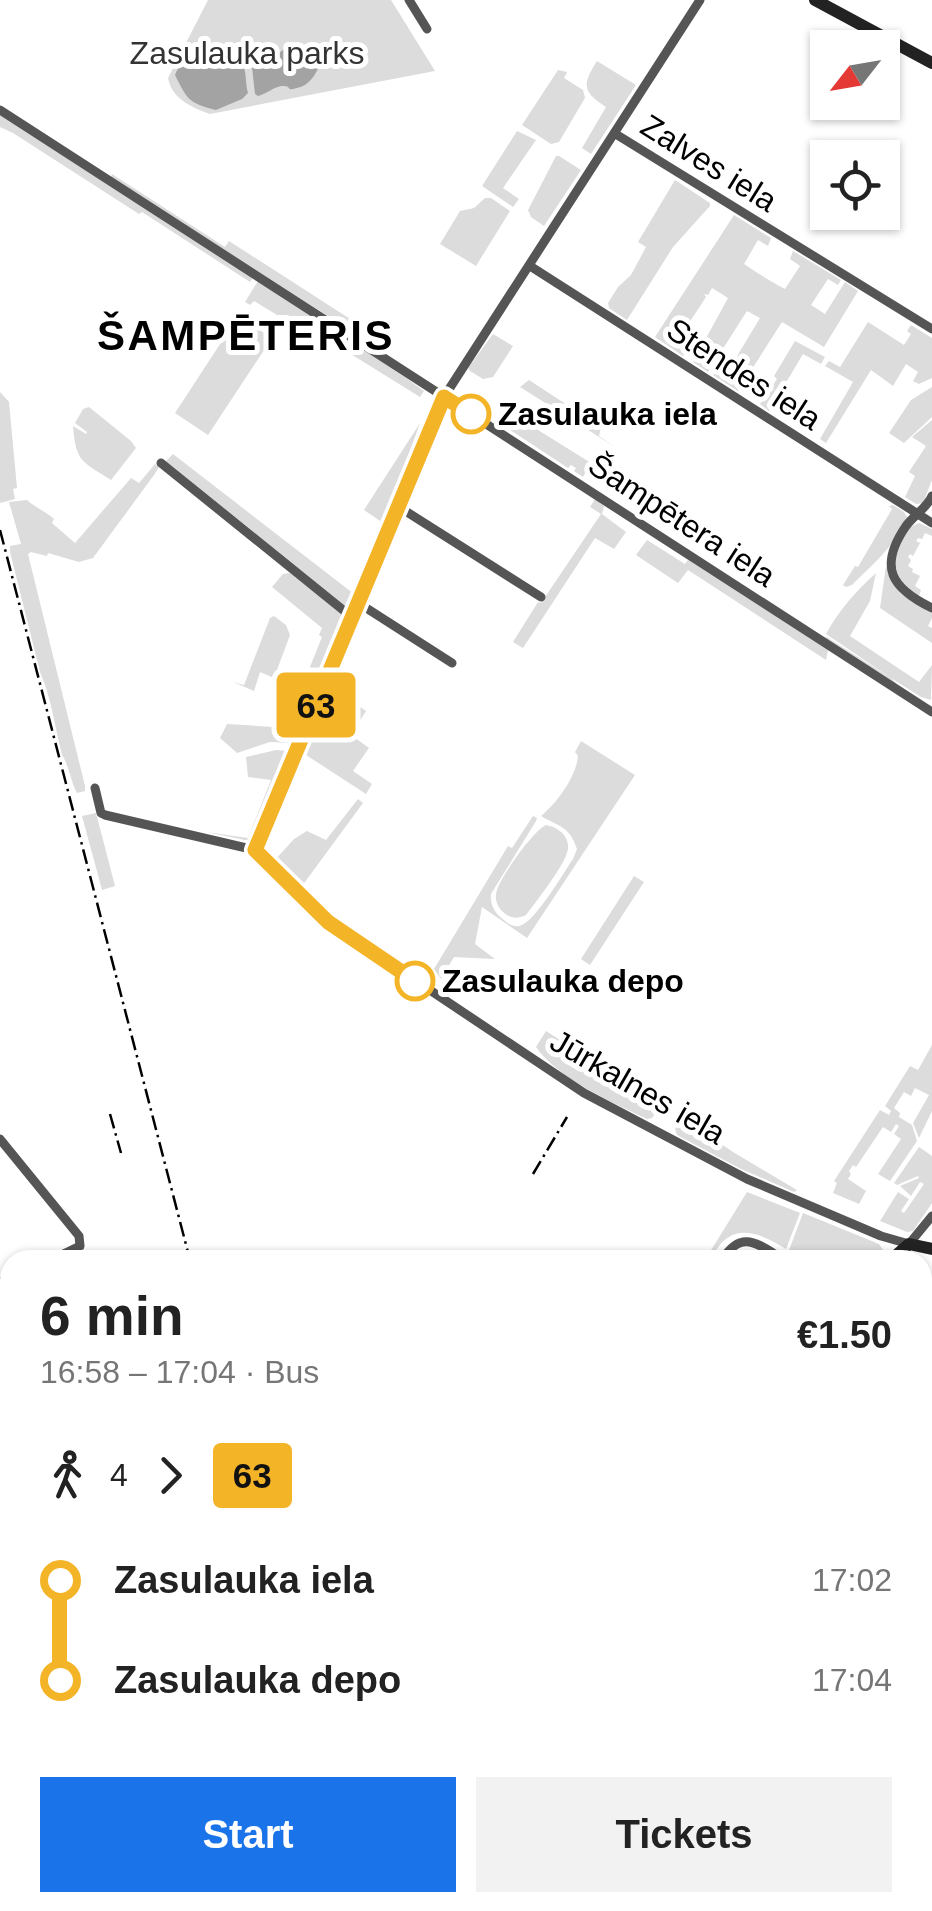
<!DOCTYPE html>
<html lang="en">
<head>
<meta charset="utf-8">
<style>
	:root { --surface:#fff; --page:#f2f2f2; --text:#222; --muted:#767676; --accent:#1a73e8 }
	body { margin:0; font-family:Arial,sans-serif; background:var(--page); color:var(--text); height:100vh; display:flex; flex-direction:column; font-size:38px; white-space:nowrap }
	* { box-sizing:border-box; margin:0 }
	p { font-size:32px; color:var(--muted) }
	.icon { flex:none; width:55px; height:55px; fill:none; stroke:currentColor; stroke-width:2; stroke-linecap:round; stroke-linejoin:round }
	.map { position:relative; flex:1; overflow:hidden }
	.sheet { position:absolute; left:0px; top:1250px; width:932px; height:662px; display:flex; flex-direction:column; background:var(--surface); border-radius:30px 30px 0 0; box-shadow:0 2px 8px #0004 }
	.sheet>* { flex:none }
	.badge { padding:0 20px; border-radius:8px; font-size:35px; line-height:65px }
	.needle { width:65px; rotate:239deg }
	.tools { position:absolute; left:810px; top:30px; display:grid; gap:20px }
	.tools a { display:grid; place-items:center; width:90px; height:90px; border-radius:0px; background:var(--surface); box-shadow:0 2px 8px #0004; font-size:50px }
	.map>.badge { position:absolute; translate:-50% -50%; box-shadow:0 0 0 5px #fff }
	.legs { display:flex; align-items:center; gap:15px; height:110px; padding:0 40px; font-size:32px }
	.legs p { margin-inline-start:auto }
	.headline { display:flex; align-items:center; justify-content:space-between; height:170px; padding:0 40px }
	h1 { font-size:55px; font-weight:700; line-height:75px }
	.action { display:flex; gap:20px; margin-top:auto; padding:20px 40px }
	.action a { flex:1; height:115px; border-radius:0px; background:var(--accent); color:#fff; font-size:40px; font-weight:700; line-height:115px; text-align:center }
	.action a+a { background:var(--page); color:var(--text) }
	ul { padding:0 40px; list-style:none }
	li { display:flex; align-items:center; gap:35px; height:100px; font-size:38px }
	li i { display:grid; place-items:center; width:15px; height:100%; margin:0 12px; background:currentColor }
	li i::after { content:''; width:25px; height:25px; margin:-12px; border:8px solid; border-radius:50%; background:var(--surface) }
	li p { margin-inline-start:auto }
	li:first-child i { background:linear-gradient(#0000 50%,currentColor 0) }
	li:last-child i { background:linear-gradient(currentColor 50%,#0000 0) }
	.map>svg:first-child { display:block }
	.green { fill:#dcdcdc }
	.water { fill:#a3a3a3 }
	.lines { fill:none; stroke-linecap:round; stroke-linejoin:round }
	.stream { stroke:#a3a3a3; stroke-width:2.5 }
	.street { stroke:#555; stroke-width:9 }
	.secondary { stroke:#222; stroke-width:12 }
	.rail { stroke:#000; stroke-width:2.5; stroke-dasharray:15 5 2.5 5; stroke-linecap:butt }
	.line-1-casing { stroke:#fff; stroke-width:22 }
	.line-1 { stroke:#f4b427; stroke-width:15 }
	.stop-1-dot { fill:#fff; stroke:#f4b427; stroke-width:5 }
	.labels { text-anchor:middle; stroke-width:10; stroke-linejoin:round; paint-order:stroke }
	.park-label { font-size:32px; fill:#333; stroke:#fff }
	.street-label { font-size:32px; fill:#000; stroke:#fff }
	.stop-label { font-size:32px; font-weight:bold; fill:#000; stroke:#fff; text-anchor:start }
	.district-label { font-size:42px; font-weight:bold; letter-spacing:2.5px; fill:#000; stroke:#fff }
</style>
</head>
<body>
<div class="map">
<svg width="932" height="1911" viewBox="0 0 932 1911">
	<rect width="100%" height="100%" fill="#fff"/>
	<path class="green" d="M 208,0 L 391,0 L 435,71 L 210,114 C 191,107 172,99 168,78 Z
		M 597,61 L 636,85 L 591,154 L 582,148 L 606,107 C 582,91 582,85 597,61 Z
		M 558,70 L 567,72 L 564,78 L 583,90 L 585,98 L 559,142 L 551,144 L 522,125 Z
		M 0,114 L 253,278 L 250,282 L 142,212 L 139,214 L 13,133 L 0,127 Z
		M 517,131 L 536,140 L 503,188 L 519,199 L 513,207 L 482,186 Z
		M 556,156 L 559,156 L 581,170 L 544,226 L 531,217 L 528,210 Z
		M 112,174 L 225,247 L 229,241 L 361,326 L 356,334 L 111,177 Z
		M 675,180 L 710,203 L 710,206 L 673,247 L 627,320 L 609,308 L 608,303 L 618,287 L 631,275 L 646,247 L 638,242 Z
		M 485,198 L 491,198 L 510,211 L 476,266 L 440,244 L 460,211 L 474,208 Z
		M 734,215 L 771,238 L 768,246 L 758,240 L 744,264 C 754,271 773,283 785,289 L 800,266 L 790,259 L 793,251 L 841,280 L 838,285 L 828,279 L 811,305 L 825,314 L 845,282 L 858,291 L 824,347 L 782,322 L 738,391 L 713,375 L 717,365 L 728,371 L 760,318 L 747,311 L 708,372 L 693,362 L 728,298 L 712,288 L 708,295 L 704,294 L 706,297 L 678,340 L 689,348 L 683,356 L 655,337 Z
		M 258,281 L 406,378 L 424,391 L 420,397 L 288,315 L 277,315 L 254,301 L 250,305 L 245,302 Z
		M 241,312 L 244,314 L 242,319 L 272,338 L 208,435 L 175,413 Z
		M 868,322 L 904,345 L 911,334 L 907,331 L 911,325 L 932,338 L 932,378 L 919,384 L 913,381 L 918,372 L 906,364 L 893,386 L 871,370 L 826,443 L 820,439 L 853,382 L 825,366 L 829,361 L 840,367 Z
		M 493,334 L 513,346 L 493,377 L 483,379 L 470,371 L 468,368 Z
		M 795,341 L 825,357 L 821,364 L 803,354 L 769,411 L 760,404 L 777,379 L 774,376 Z
		M 529,380 L 601,427 L 599,436 L 615,447 L 520,387 Z
		M 932,387 L 932,417 L 904,443 L 889,433 L 911,400 Z
		M 0,392 L 9,402 L 17,488 L 13,489 L 15,499 L 0,503 Z
		M 429,406 L 433,408 L 431,415 L 356,601 L 351,607 L 343,604 L 166,461 L 173,454 L 354,594 L 383,523 L 364,510 L 420,423 L 401,477 Z
		M 89,407 L 131,441 L 136,448 L 111,480 C 82,461 76,463 73,426 L 86,434 L 87,432 L 75,423 L 83,409 Z
		M 507,413 L 514,415 L 591,463 L 583,477 L 574,471 L 576,468 L 571,465 L 568,468 L 501,424 Z
		M 932,420 L 932,480 L 923,503 L 916,504 L 905,497 L 915,476 L 909,472 L 926,446 L 912,437 Z
		M 155,464 L 159,467 L 154,475 L 93,558 L 79,562 L 48,553 L 47,556 L 31,552 L 28,554 L 85,786 L 85,791 L 77,793 C 71,783 69,765 62,755 C 55,727 51,697 40,672 L 10,552 L 10,546 L 21,544 L 9,502 L 27,500 C 36,508 45,511 54,519 L 52,523 L 75,543 L 131,478 L 139,483 Z
		M 595,499 L 604,506 L 602,514 L 626,532 L 614,549 L 595,538 L 523,648 L 513,642 L 538,602 L 541,603 L 601,514 L 590,507 Z
		M 893,505 L 904,512 L 907,517 C 896,545 873,564 852,585 L 846,587 L 843,585 L 855,566 L 858,567 L 892,509 L 889,506 Z
		M 919,523 L 932,529 L 932,536 L 925,533 L 922,539 L 918,538 L 916,541 L 920,543 L 913,556 L 910,554 L 908,557 L 911,560 L 908,566 L 913,569 L 912,572 L 920,576 L 915,586 L 921,590 L 919,596 C 896,580 889,567 903,540 C 909,530 908,527 919,523 Z
		M 647,540 L 685,564 L 688,560 L 828,650 L 826,660 L 688,570 L 678,583 L 636,555 Z
		M 886,566 L 902,595 L 932,610 L 932,618 L 928,626 L 932,628 L 932,643 L 880,608 Z
		M 290,573 L 341,613 L 345,626 L 306,718 L 301,718 L 291,714 L 322,637 L 319,635 L 322,628 L 272,587 L 283,574 Z
		M 876,573 L 870,601 L 850,636 L 919,682 L 932,665 L 931,700 L 921,697 L 891,678 L 898,685 L 827,640 L 825,636 L 891,678 L 826,634 C 839,610 856,591 876,573 Z
		M 274,616 L 286,625 L 290,635 L 274,678 L 260,672 L 254,691 L 233,682 L 244,685 L 270,618 Z
		M 333,688 L 366,711 L 351,735 L 369,748 L 353,771 L 372,784 L 366,794 L 303,753 Z
		M 288,722 L 300,727 L 296,741 L 290,743 L 270,742 L 237,753 L 220,738 L 227,724 L 274,727 L 279,725 L 285,727 Z
		M 581,741 L 635,775 L 527,938 L 482,907 L 475,944 L 495,959 L 454,957 L 441,979 L 434,969 L 508,846 L 512,848 L 533,816 L 537,818 L 536,821 L 491,894 C 490,906 495,913 504,920 C 508,924 513,927 519,926 C 534,924 564,872 573,859 L 577,849 C 569,825 559,827 541,816 C 557,803 576,777 578,756 L 575,752 Z
		M 276,750 L 288,751 L 289,757 L 254,839 L 245,840 L 206,832 L 248,838 L 271,780 L 248,777 L 246,757 Z
		M 358,799 L 363,803 L 302,886 L 274,861 L 294,839 L 307,831 L 326,840 Z
		M 96,813 L 115,886 L 102,890 L 82,816 Z
		M 546,825 C 559,827 572,838 567,853 C 563,867 536,902 526,915 C 517,919 511,919 503,912 C 497,907 494,898 497,890 C 502,875 533,831 546,825 Z
		M 634,876 L 644,882 L 590,965 L 581,959 Z
		M 546,1031 L 647,1095 L 649,1101 L 659,1108 L 652,1118 L 647,1119 C 613,1103 557,1078 536,1047 Z
		M 932,1045 L 932,1111 L 919,1138 L 913,1123 L 929,1095 L 915,1088 L 911,1096 L 904,1092 L 894,1108 L 900,1113 L 899,1117 L 912,1125 L 917,1141 L 890,1181 L 878,1174 L 901,1139 L 894,1134 L 899,1126 L 896,1124 L 891,1132 L 883,1127 L 856,1167 L 853,1165 L 849,1171 L 851,1174 L 848,1179 L 866,1191 L 859,1204 L 833,1193 L 837,1183 L 834,1181 L 880,1110 L 889,1115 L 891,1111 L 885,1106 L 910,1066 L 918,1070 Z
		M 682,1117 L 733,1152 L 797,1190 L 794,1192 L 739,1168 L 677,1135 L 675,1129 Z
		M 919,1147 L 932,1156 L 932,1203 L 913,1231 L 907,1232 L 880,1221 L 898,1192 L 909,1199 L 901,1211 L 904,1213 L 924,1184 L 920,1182 L 911,1196 L 900,1186 L 919,1178 L 918,1176 L 897,1185 L 894,1183 Z
		M 747,1192 L 800,1213 L 786,1249 C 756,1230 728,1221 711,1260 L 705,1260 Z
		M 803,1213 L 879,1244 L 884,1251 L 880,1260 L 792,1260 L 788,1253 Z"/>
	<path class="water" d="M 290,45 L 315,54 L 320,65 C 315,75 309,86 297,88 C 284,92 294,85 281,86 C 274,87 266,94 258,96 L 255,94 L 252,67 L 254,54 L 258,52 L 276,55 Z
		M 185,61 L 242,62 C 247,72 245,83 248,93 L 242,99 L 216,110 C 188,103 187,99 175,75 L 179,66 Z"/>
	<g class="lines">
		<path class="stream" d="M 905,1260 L 908,1256
			M 922,1340 L 925,1350
			M 922,1414 L 927,1416
			M 3,1447 L 10,1455"/>
		<path class="street" d="M 409,0 L 427,29
			M 0,110 L 932,712
			M 614,133 L 932,329
			M 530,266 L 932,523
			M 161,463 L 353,618
			M 932,496 C 927,508 914,515 906,526 C 878,567 891,588 932,608
			M 399,507 L 541,597
			M 360,604 L 452,663
			M 95,788 L 101,813 L 105,815 L 255,850 L 328,922 L 584,1093 L 747,1179 L 881,1236 L 909,1244 L 932,1216
			M 255,850 L 444,397 L 700,0
			M 0,1139 L 79,1236 L 80,1246 L 51,1260
			M 722,1260 C 739,1233 753,1240 776,1255
			M 0,1282 L 10,1278
			M 922,1402 L 932,1403
			M 0,1442 L 10,1438
			M 922,1466 L 932,1470
			M 922,1583 L 932,1588
			M 922,1603 L 929,1600
			M 0,1609 L 10,1604
			M 922,1612 L 932,1607
			M 922,1635 L 932,1649
			M 922,1687 L 932,1694
			M 0,1773 L 10,1769
			M 922,1782 L 932,1789
			M 0,1820 L 10,1840
			M 922,1881 L 932,1888
			M 532,1902 L 534,1911
			M 589,1902 L 591,1911
			M 825,1902 L 837,1911
			M 887,1902 L 896,1911
			M 52,1911 L 72,1902"/>
		<path class="secondary" d="M 815,0 L 932,63
			M 891,1260 L 909,1244 L 932,1249
			M 445,1902 L 448,1911"/>
		<path class="rail" d="M 0,530 L 190,1260
			M 110,1114 L 121,1153
			M 533,1174 L 567,1117
			M 353,1902 L 356,1911"/>
	</g>
	<g class="lines">
		<defs>
			<path id="line-1" d="M 415,981 L 328,922 L 255,850 L 444,397 L 471,414"/>
		</defs>
		<use href="#line-1" class="line-1-casing"/>
		<use href="#line-1" class="line-1"/>
	</g>
	<g class="stop-1-dot">
		<circle cx="471" cy="414" r="18"/>
		<circle cx="415" cy="981" r="18"/>
	</g>
	<g class="labels">
		<g class="park-label">
			<text x="247" y="64">Zasulauka parks</text>
		</g>
		<g class="street-label">
			<text transform="translate(709 163) rotate(32)" y="11">Zalves iela</text>
			<text transform="translate(744 374) rotate(33)" y="11">Stendes iela</text>
			<text transform="translate(682 520) rotate(33)" y="11">Šampētera iela</text>
			<text transform="translate(638 1087) rotate(30)" y="11">Jūrkalnes iela</text>
		</g>
		<g class="stop-label">
			<text x="498" y="425">Zasulauka iela</text>
			<text x="442" y="992">Zasulauka depo</text>
		</g>
		<g class="district-label">
			<text x="246" y="350">ŠAMPĒTERIS</text>
		</g>
	</g>
</svg>
<div class="tools">
<a><svg class="needle" viewBox="-14 -14 28 28"><path d="M0-13l5 13h-10z" fill="#e53935"/><path d="M0 13l5-13h-10z" fill="#767676"/></svg></a>
<a><svg class="icon" aria-label="locate" viewBox="0 0 24 24"><circle cx="12" cy="12" r="6"/><path d="M12 2v4M12 18v4M2 12h4M18 12h4"/></svg></a>
</div>
<b class="badge" style="left:316px;top:705px;background:#f4b427;color:#111">63</b>
<section class="sheet">
<div class="headline"><div><h1>6 min</h1><p>16:58 – 17:04 · Bus</p></div><b>€1.50</b></div>
<div class="legs"><svg class="icon" aria-label="walk" viewBox="0 0 24 24"><circle cx="13" cy="4" r="2"/><path d="M13 8l-2 6 4 7M11 14l-3 7M7 12l3-4h3l4 4"/></svg>4<svg class="icon" aria-label="forward" viewBox="0 0 24 24"><path d="M9 5l7 7-7 7"/></svg><b class="badge" style="background:#f4b427;color:#111">63</b></div>
<ul>
<li><i style="color:#f4b427"></i><b>Zasulauka iela</b><p>17:02</p></li>
<li><i style="color:#f4b427"></i><b>Zasulauka depo</b><p>17:04</p></li>
</ul>
<div class="action"><a>Start</a><a>Tickets</a></div>
</section>
</div>
</body>
</html>
